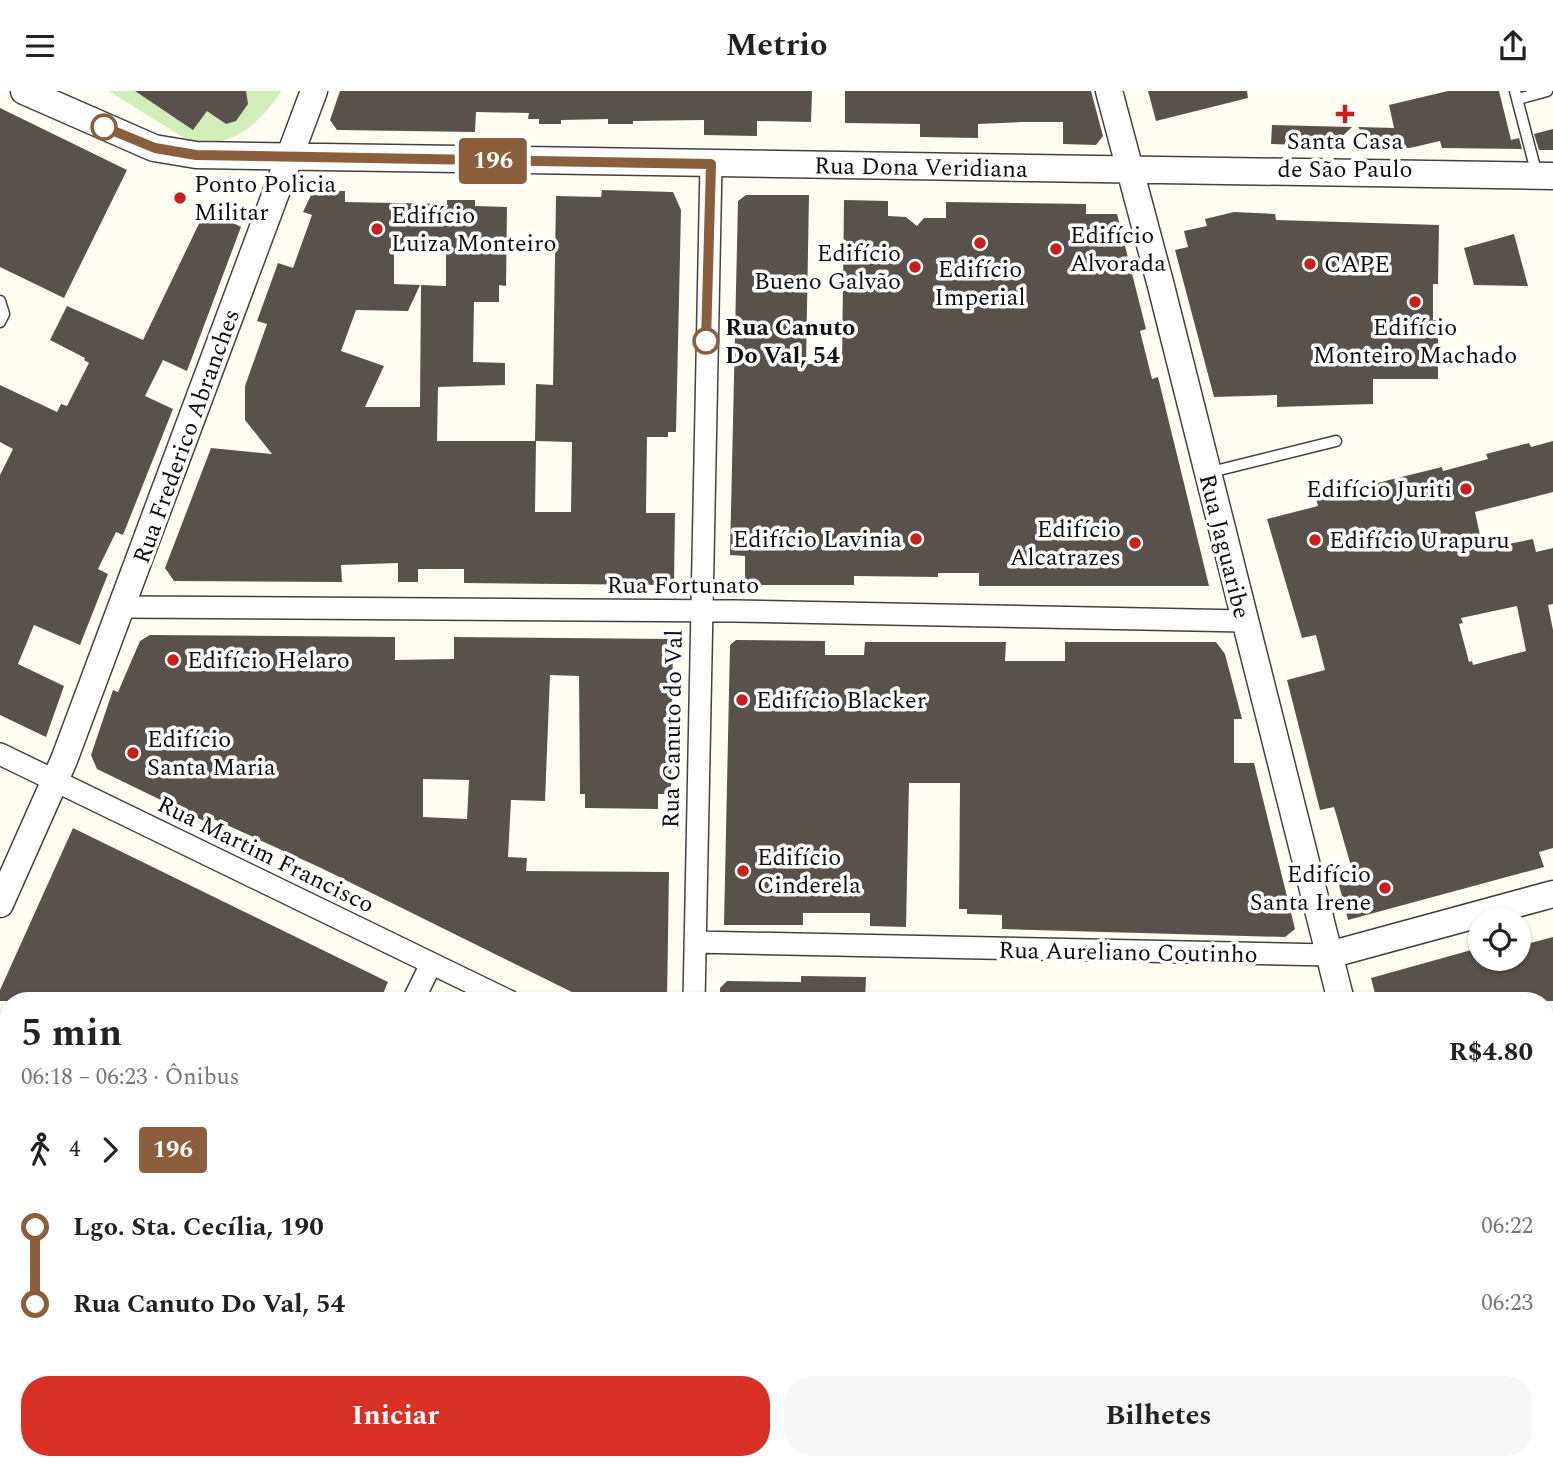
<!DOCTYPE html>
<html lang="pt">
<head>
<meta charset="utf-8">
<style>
	:root { --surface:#fff; --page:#f6f6f6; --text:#222; --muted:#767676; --accent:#d93025 }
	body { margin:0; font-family:Spectral,serif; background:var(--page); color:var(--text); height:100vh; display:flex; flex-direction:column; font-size:26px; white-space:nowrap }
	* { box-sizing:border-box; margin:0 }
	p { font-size:23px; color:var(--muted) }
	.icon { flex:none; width:38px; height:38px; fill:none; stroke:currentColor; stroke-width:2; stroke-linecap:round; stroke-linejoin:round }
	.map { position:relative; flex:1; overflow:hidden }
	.sheet { position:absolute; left:0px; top:901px; width:1554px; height:478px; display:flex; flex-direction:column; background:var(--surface); border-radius:28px 28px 0 0; box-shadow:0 2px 5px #0004 }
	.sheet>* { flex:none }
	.badge { padding:0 14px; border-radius:5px; font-size:24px; line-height:46px }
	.controls { position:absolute; left:1468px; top:817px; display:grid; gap:14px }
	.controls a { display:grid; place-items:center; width:63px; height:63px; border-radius:50%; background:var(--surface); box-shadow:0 2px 5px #0004; font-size:35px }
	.map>.badge { position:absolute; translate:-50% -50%; box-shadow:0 0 0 4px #fff }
	.legs { display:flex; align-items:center; gap:10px; height:77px; padding:0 21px; font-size:23px }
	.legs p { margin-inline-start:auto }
	.headline { display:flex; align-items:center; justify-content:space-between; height:119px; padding:0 21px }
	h1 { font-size:38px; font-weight:700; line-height:52px }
	.primary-button { display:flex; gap:14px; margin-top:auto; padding:14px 21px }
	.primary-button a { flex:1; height:80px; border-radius:28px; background:var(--accent); color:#fff; font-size:28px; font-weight:700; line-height:80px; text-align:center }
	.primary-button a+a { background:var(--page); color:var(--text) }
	ul { padding:0 21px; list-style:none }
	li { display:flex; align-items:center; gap:24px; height:77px; font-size:26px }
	li i { display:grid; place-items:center; width:10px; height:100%; margin:0 9px; background:currentColor }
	li i::after { content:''; width:18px; height:18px; margin:-9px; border:5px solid; border-radius:50%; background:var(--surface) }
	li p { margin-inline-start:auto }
	li:first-child i { background:linear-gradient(#0000 50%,currentColor 0) }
	li:last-child i { background:linear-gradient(currentColor 50%,#0000 0) }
	header { display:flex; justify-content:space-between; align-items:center; height:91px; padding:0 21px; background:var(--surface); font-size:32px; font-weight:700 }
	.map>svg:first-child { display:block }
	.green { fill:#d1edb8 }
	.building { fill:#59514b; fill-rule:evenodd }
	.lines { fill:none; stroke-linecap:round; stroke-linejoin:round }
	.service-casing { stroke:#424242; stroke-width:13 }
	.minor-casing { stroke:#424242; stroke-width:24 }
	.tertiary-casing { stroke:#424242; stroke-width:29 }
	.service { stroke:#fff; stroke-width:10 }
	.minor { stroke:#fff; stroke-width:21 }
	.tertiary { stroke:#fff; stroke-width:26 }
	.line-1-casing { stroke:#fff; stroke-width:16 }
	.line-1 { stroke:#8b5e3c; stroke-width:10 }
	.poi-dot { fill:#ca1d1d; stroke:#fff; stroke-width:2.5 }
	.stop-1-dot { fill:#fff; stroke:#8b5e3c; stroke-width:3.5 }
	.labels { text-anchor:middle; stroke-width:7; stroke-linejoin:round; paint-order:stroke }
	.poi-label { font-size:24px; fill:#0f0f0f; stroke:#fff; text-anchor:start }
	.street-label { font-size:24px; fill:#0f0f0f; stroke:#fff }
	.stop-label { font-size:24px; font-weight:bold; fill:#0f0f0f; stroke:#fff; text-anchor:start }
</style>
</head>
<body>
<header><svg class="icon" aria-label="menu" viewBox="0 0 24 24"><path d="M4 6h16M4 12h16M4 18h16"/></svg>Metrio<svg class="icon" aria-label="share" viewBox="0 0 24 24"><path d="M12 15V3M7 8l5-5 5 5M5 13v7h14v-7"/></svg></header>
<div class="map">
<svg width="1553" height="1378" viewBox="0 0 1553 1378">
	<rect width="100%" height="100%" fill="#fffdf2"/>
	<path class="green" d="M 109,0 L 282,0 C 253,37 246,46 198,56 Z"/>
	<path class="building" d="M 135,0 L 246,0 L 248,13 L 236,30 L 226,33 L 207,20 L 193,39 Z
		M 340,0 L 812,0 L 811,31 L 757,30 L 757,45 L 704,44 L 704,29 L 633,30 L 633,33 L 608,33 L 608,28 L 561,29 L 561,33 L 539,33 L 539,28 L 528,28 L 529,22 L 476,21 L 475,41 L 337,39 L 330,29 Z
		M 845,0 L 1091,0 L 1103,45 L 1096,54 L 1063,53 L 1063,31 L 1021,31 L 978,33 L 978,47 L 920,46 L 920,33 L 845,32 Z
		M 1148,0 L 1247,0 L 1248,7 L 1156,30 Z
		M 1448,0 L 1499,0 L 1511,49 L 1519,47 L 1522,58 L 1442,57 L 1440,50 L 1410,57 L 1373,56 L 1358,36 L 1394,37 L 1389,14 Z
		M 0,17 L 127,79 L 64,207 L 0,176 Z
		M 1272,34 L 1352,36 L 1332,55 L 1271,53 Z
		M 1553,38 L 1553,59 L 1539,59 L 1534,43 Z
		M 318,99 L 345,100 L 345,111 L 447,113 L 447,109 L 475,109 L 475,115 L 507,116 L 506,195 L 499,194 L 499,211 L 474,211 L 473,271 L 505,272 L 505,294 L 438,296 L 437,350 L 535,350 L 536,293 L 553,294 L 556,105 L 601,106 L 602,99 L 673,101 L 681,119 L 676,341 L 668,341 L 668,346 L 647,346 L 646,422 L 675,422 L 674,494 L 464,492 L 464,478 L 418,478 L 418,491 L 398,491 L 398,472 L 341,474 L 342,491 L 174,490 L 165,477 L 211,357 L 272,363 L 245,329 L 245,295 L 267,233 L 257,230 L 278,172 L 293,177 L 312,124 L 303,121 L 312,102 ZM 394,157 L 446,158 L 446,195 L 421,194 L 420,316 L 365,316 L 384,275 L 341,260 L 356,219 L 408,220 L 420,194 L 394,193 ZM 536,350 L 572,351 L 571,421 L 535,421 Z
		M 746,104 L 809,104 L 806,273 L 842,273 L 844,109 L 888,110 L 888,125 L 906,126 L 917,135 L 924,127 L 946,127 L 946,111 L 1086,113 L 1086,123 L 1117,123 L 1146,238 L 1140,240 L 1152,288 L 1158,286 L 1209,495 L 979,495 L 979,482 L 938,482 L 938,486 L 854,485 L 854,494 L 745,494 L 745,465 L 730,464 L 738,110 Z
		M 206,118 L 241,136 L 187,280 L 163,269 L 145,305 L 173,318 L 123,444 L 116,441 L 98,478 L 108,483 L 80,554 L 34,534 L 18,573 L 64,595 L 46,646 L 0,624 L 0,384 L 13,358 L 0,351 L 0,294 L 57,321 L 61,313 L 67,315 L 89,272 L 84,269 L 85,267 L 50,249 L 67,215 L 143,249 Z
		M 1234,121 L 1275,123 L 1276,129 L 1439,134 L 1438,193 L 1433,193 L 1433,229 L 1438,229 L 1438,288 L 1373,288 L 1373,313 L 1277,316 L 1277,304 L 1214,306 L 1175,159 L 1188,156 L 1184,140 L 1207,135 L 1205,128 Z
		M 1514,143 L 1528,195 L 1474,194 L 1464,157 Z
		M 1553,350 L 1553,401 L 1475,421 L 1483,458 L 1533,448 L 1536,461 L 1553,457 L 1553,513 L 1548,514 L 1553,539 L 1553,757 L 1539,761 L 1544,776 L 1348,829 L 1337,786 L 1353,782 L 1334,716 L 1320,719 L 1287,589 L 1325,579 L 1316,544 L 1302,547 L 1267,428 L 1318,415 L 1316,407 L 1442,376 L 1443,380 L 1488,368 L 1486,363 L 1529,352 L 1531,356 ZM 1517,515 L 1526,560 L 1473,574 L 1472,570 L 1469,571 L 1459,533 L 1463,532 L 1461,527 Z
		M 150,544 L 395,546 L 395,569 L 454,568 L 454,546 L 673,548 L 671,703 L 658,703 L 658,718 L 585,717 L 585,703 L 580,703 L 579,585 L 550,584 L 545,710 L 511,709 L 508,766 L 527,767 L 526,780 L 669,781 L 667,910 L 590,910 L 321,777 L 207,725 L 204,730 L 97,678 L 91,664 L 113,599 L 118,601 L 140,550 ZM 423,688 L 469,689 L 467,728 L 423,726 Z
		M 736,549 L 825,550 L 825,564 L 864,564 L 865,551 L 1006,551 L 1005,570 L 1065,570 L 1065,551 L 1216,551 L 1225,563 L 1242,628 L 1234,628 L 1234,672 L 1254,672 L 1295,838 L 1285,846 L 1002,838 L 1002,824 L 967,823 L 967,818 L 959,818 L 960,692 L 909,692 L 906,836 L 870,835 L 870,822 L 803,822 L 803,834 L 724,834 L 730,554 Z
		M 73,737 L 384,889 L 388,891 L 380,910 L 0,910 L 0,899 Z
		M 1553,846 L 1553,910 L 1377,910 L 1371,887 L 1475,858 L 1478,868 L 1519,868 L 1519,855 Z
		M 801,885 L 866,886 L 865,910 L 720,910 L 720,897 L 727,890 L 801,891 Z"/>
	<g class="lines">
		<defs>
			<path id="service" d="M 1515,0 L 1537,84
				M 1518,8 L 1547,0
				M 0,210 L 4,223 L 0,231
				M 1207,382 L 1336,350"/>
			<path id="minor" d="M 122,516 L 735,520 L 1244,530
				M 0,663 L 509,910
				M 695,851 L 1329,864
				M 413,910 L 431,873
				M 694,910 L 711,73
				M 1545,1312 L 1553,1310
				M 780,1370 L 782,1378
				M 181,1378 L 184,1370"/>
			<path id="tertiary" d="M 24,0 L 154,57 L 196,64 L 1553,85
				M 1109,0 L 1161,195 L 1341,910
				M 0,813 L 64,669 L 314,0
				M 1329,864 L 1553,803
				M 1459,1370 L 1461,1378"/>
		</defs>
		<use href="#service" class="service-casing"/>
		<use href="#minor" class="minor-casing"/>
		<use href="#tertiary" class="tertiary-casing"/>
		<use href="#service" class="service"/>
		<use href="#minor" class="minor"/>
		<use href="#tertiary" class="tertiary"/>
	</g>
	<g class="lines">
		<defs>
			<path id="line-1" d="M 104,36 L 155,57 L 196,64 L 711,73 L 706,250"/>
		</defs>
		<use href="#line-1" class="line-1-casing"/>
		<use href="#line-1" class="line-1"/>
	</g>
	<g class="poi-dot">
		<path d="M1341.5 12.5h7v7h7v7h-7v7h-7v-7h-7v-7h7z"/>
		<circle cx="180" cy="107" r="7"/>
		<circle cx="377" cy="138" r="7"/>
		<circle cx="980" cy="152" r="7"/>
		<circle cx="1056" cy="158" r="7"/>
		<circle cx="1310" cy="173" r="7"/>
		<circle cx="915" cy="176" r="7"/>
		<circle cx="1415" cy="211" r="7"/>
		<circle cx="1466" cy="398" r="7"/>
		<circle cx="916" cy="448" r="7"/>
		<circle cx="1315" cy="449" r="7"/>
		<circle cx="1135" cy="452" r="7"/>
		<circle cx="173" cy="569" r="7"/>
		<circle cx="742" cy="609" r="7"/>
		<circle cx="133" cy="662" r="7"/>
		<circle cx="743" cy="780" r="7"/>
		<circle cx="1385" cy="797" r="7"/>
	</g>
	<g class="stop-1-dot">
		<circle cx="104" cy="36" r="12"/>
		<circle cx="706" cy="250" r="12"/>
	</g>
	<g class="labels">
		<g class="poi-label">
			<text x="1345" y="58" text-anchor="middle">Santa Casa<tspan x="1345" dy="28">de São Paulo</tspan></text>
			<text x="194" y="101">Ponto Policia<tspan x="194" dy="28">Militar</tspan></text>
			<text x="391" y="132">Edifício<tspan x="391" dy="28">Luiza Monteiro</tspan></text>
			<text x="1070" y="152">Edifício<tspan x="1070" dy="28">Alvorada</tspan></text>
			<text x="901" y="170" text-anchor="end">Edifício<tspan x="901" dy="28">Bueno Galvão</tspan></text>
			<text x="1324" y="181">CAPE</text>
			<text x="980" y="186" text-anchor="middle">Edifício<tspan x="980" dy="28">Imperial</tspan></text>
			<text x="1415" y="244" text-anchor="middle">Edifício<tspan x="1415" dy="28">Monteiro Machado</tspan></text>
			<text x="1452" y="406" text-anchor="end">Edifício Juriti</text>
			<text x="1121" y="446" text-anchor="end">Edifício<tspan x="1121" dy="28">Alcatrazes</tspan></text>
			<text x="902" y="456" text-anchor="end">Edifício Lavinia</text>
			<text x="1329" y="457">Edifício Urapuru</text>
			<text x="187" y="577">Edifício Helaro</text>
			<text x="756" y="617">Edifício Blacker</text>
			<text x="147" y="656">Edifício<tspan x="147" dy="28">Santa Maria</tspan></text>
			<text x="757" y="774">Edifício<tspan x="757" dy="28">Cinderela</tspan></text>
			<text x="1371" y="791" text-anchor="end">Edifício<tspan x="1371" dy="28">Santa Irene</tspan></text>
		</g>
		<g class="street-label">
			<text transform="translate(921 76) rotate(1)" y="8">Rua Dona Veridiana</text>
			<text transform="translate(186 345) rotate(-70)" y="8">Rua Frederico Abranches</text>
			<text transform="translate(1225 455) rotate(76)" y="8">Rua Jaguaribe</text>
			<text x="683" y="502">Rua Fortunato</text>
			<text transform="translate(672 638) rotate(-89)" y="8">Rua Canuto do Val</text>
			<text transform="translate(266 763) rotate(26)" y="8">Rua Martim Francisco</text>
			<text transform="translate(1128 861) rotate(1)" y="8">Rua Aureliano Coutinho</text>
		</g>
		<g class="stop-label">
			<text x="725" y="244">Rua Canuto<tspan x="725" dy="28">Do Val, 54</tspan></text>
		</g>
	</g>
</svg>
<div class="controls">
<a><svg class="icon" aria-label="locate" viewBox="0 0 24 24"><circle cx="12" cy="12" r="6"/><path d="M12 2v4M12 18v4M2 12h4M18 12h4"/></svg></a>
</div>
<b class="badge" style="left:493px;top:70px;background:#8b5e3c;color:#fff">196</b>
<section class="sheet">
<div class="headline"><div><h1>5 min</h1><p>06:18 – 06:23 · Ônibus</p></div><b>R$4.80</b></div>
<div class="legs"><svg class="icon" aria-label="walk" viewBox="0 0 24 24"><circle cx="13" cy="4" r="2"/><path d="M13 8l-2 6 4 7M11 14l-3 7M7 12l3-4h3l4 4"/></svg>4<svg class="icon" aria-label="forward" viewBox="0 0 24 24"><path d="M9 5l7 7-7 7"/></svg><b class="badge" style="background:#8b5e3c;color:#fff">196</b></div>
<ul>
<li><i style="color:#8b5e3c"></i><b>Lgo. Sta. Cecília, 190</b><p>06:22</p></li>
<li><i style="color:#8b5e3c"></i><b>Rua Canuto Do Val, 54</b><p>06:23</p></li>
</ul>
<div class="primary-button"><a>Iniciar</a><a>Bilhetes</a></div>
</section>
</div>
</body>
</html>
